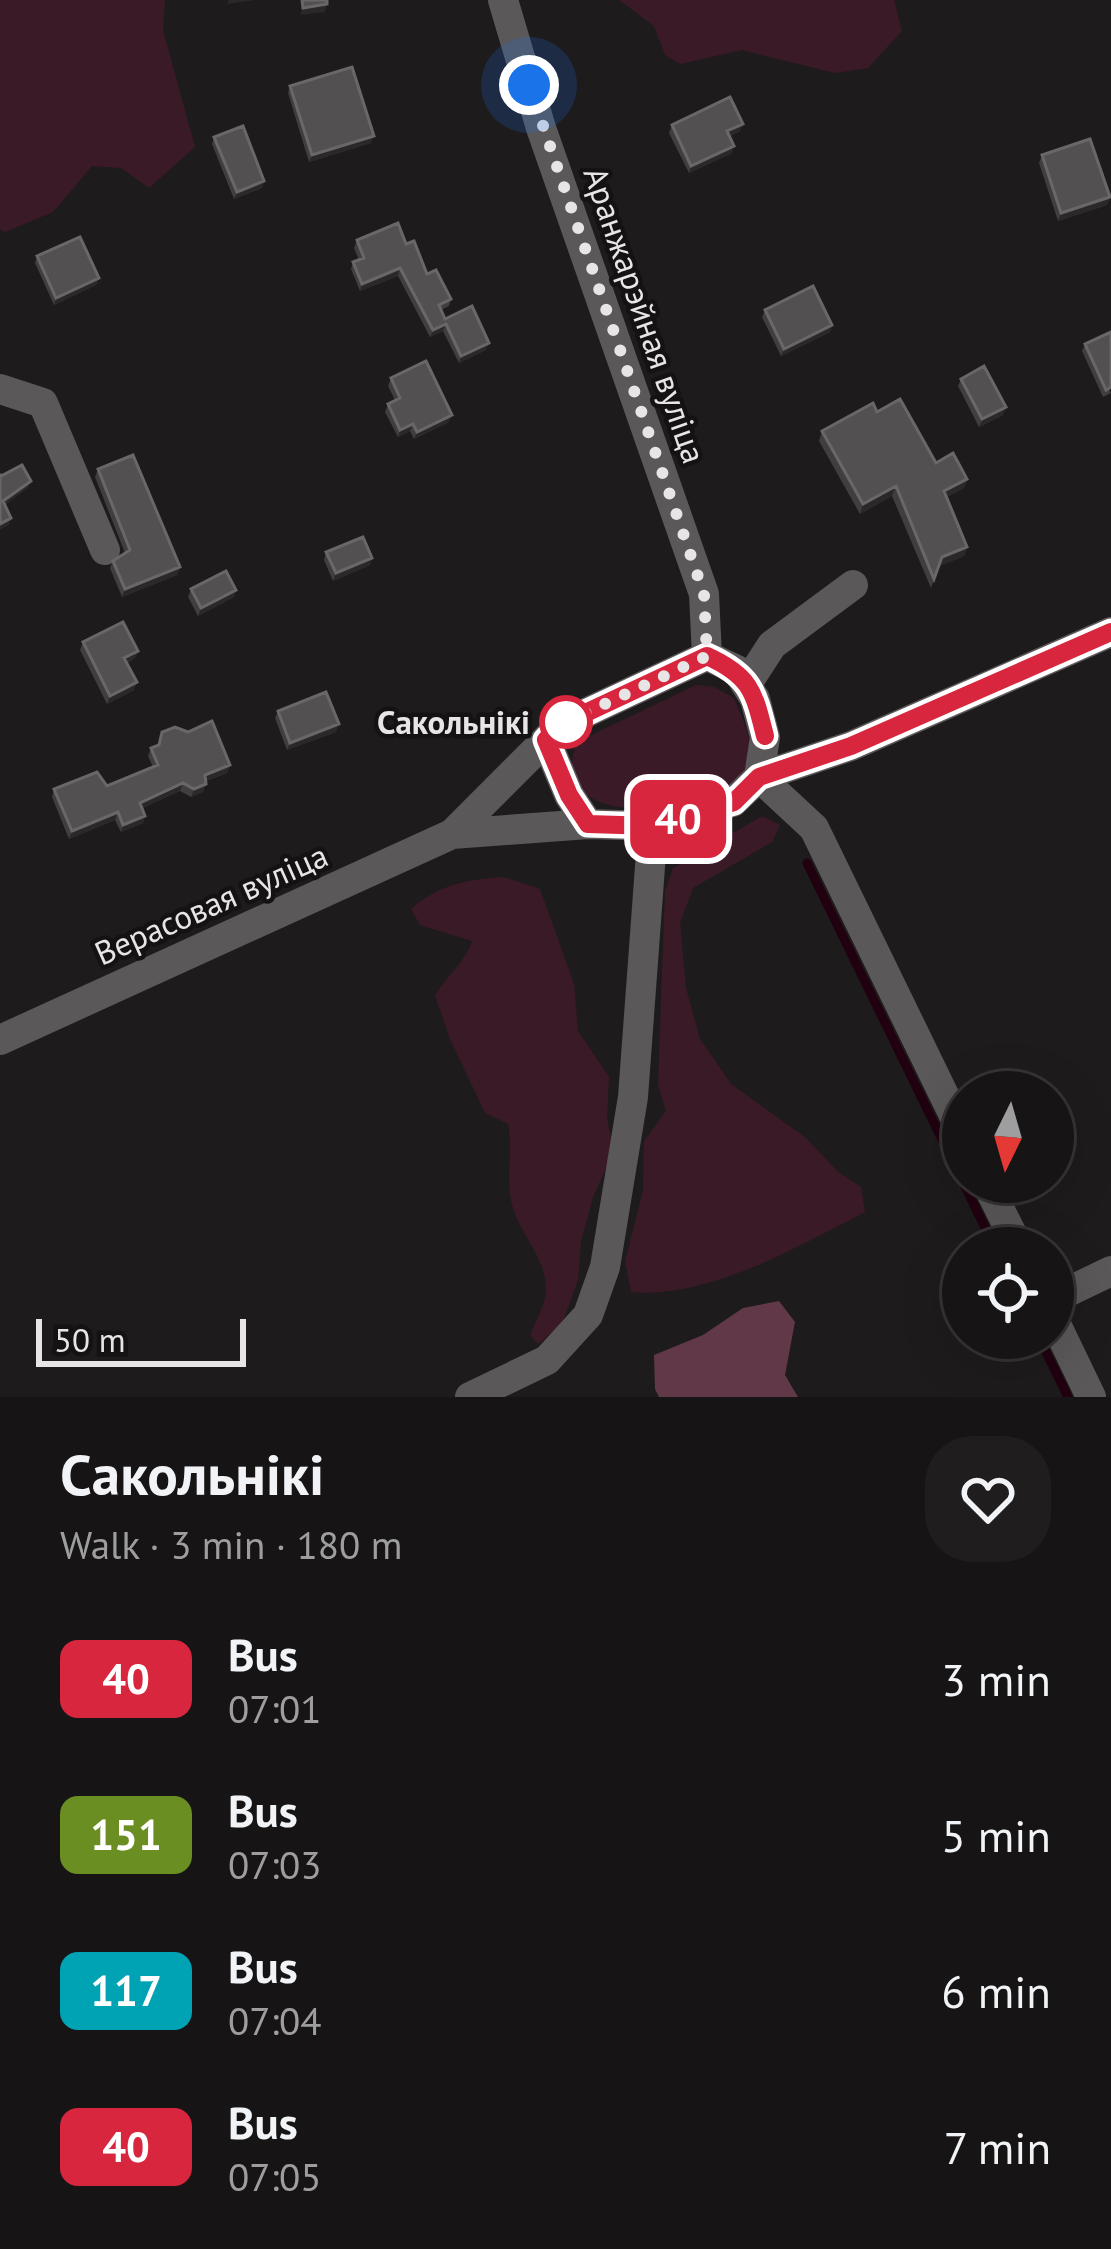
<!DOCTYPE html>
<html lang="en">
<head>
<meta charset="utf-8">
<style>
	:root { --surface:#161415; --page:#1f1d1e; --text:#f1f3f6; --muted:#9e9ea0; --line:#353334 }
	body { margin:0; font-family:"PT Sans",sans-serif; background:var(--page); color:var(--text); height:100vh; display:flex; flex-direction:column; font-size:45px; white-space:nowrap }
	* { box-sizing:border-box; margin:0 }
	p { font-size:39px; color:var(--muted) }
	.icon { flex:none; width:66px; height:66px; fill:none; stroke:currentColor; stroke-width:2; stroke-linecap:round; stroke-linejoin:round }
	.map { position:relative; height:1397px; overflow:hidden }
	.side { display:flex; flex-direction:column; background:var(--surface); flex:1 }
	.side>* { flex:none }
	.badge { padding:0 24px; border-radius:18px; font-size:42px; line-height:78px }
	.needle { width:78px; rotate:185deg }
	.fabs { position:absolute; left:942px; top:1071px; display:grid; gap:24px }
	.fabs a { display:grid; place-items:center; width:132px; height:132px; border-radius:50%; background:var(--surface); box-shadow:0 12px 48px #0002,0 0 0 3px var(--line); font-size:60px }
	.scale { position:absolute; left:36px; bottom:30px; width:210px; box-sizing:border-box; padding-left:12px; border:6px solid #e7e5e6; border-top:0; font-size:33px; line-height:42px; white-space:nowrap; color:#e7e5e6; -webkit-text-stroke:9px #151213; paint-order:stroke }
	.you { position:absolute; width:60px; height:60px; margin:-30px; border:9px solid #fff; border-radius:50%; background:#1a73e8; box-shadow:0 0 0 18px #1a73e833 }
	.map>.badge { position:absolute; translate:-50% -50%; box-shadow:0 0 0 6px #fff }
	.round { display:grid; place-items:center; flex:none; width:126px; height:126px; border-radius:48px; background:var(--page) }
	.headline { display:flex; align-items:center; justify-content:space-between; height:204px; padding:0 60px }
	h1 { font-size:57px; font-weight:700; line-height:90px }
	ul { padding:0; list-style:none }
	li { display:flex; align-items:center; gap:36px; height:156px; padding:0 60px }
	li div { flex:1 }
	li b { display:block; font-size:45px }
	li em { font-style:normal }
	li .badge { min-width:132px; font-weight:700; text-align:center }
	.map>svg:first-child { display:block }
	.green { fill:#3b1a28 }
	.forest { fill:#603848 }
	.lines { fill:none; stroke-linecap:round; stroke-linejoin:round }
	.stream { stroke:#210110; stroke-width:9 }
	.minor { stroke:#5b5859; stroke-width:30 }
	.wall { fill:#413e40 }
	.shaded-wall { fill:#2c282a }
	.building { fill:#535051; stroke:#6a6769; stroke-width:3 }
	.line-casing { stroke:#fff; stroke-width:27 }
	.line { stroke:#d7263d; stroke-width:18 }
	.walk { stroke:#e7e5e6; stroke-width:12; stroke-dasharray:0 21.6 }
	.stop-dot { fill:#fff; stroke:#d7263d; stroke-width:6 }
	.labels { text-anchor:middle; stroke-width:9; stroke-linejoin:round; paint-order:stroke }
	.street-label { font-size:33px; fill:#e7e5e6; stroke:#151213 }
	.stop-label { font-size:33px; font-weight:bold; fill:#e7e5e6; stroke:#151213; text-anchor:end }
</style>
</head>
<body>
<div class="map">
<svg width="1111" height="1397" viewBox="0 0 1111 1397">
	<rect width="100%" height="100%" fill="#1e1b1c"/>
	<path class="green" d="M 0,0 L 165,0 L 163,30 L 195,147 L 149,188 L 121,168 L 92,166 L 53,212 L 5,232 L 0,229 Z
		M 619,0 L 894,0 L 902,31 L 868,68 L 835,73 L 742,50 L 680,64 L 665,55 L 654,26 Z
		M 696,685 L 714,687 L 734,698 C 742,720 758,745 746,768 C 723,816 539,837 577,742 Z
		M 762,816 L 780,825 L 772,842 L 693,888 L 680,923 L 686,988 L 700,1039 L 731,1084 L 806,1138 L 838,1172 L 861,1187 L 865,1212 C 798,1247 707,1299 631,1292 L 625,1261 L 643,1191 L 644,1141 L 666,1111 L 658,1085 L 665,891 L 673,868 Z
		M 503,877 L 540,889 L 574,984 L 578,1031 L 609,1077 L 607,1119 L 614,1151 L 593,1197 L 581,1242 L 578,1280 L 562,1324 L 538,1344 L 530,1335 C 535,1322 546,1304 546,1290 C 546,1255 517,1232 511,1200 C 506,1174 513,1150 508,1124 L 485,1113 L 450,1039 L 435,996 C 447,975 464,964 472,941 L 420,925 L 411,909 C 438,885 468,879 503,877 Z"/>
	<path class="forest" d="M 779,1301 L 795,1322 L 785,1375 L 798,1397 L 659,1397 L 655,1389 L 654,1355 L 703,1335 L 743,1308 Z"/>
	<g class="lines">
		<path class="stream" d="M 807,863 L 995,1248
			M 1039,1338 L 1068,1397"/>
		<path class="minor" d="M 503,0 L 541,128 L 704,594 L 707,656
			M 0,389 L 43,403 L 105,550
			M 707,656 L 737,670 L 755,699 L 765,737 L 759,777 L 733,802 L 653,826 L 588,824 L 569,795 L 546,740 L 560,725 Z
			M 746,685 L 772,645 L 853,585
			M 452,834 L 546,740
			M 0,1040 L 452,834 L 588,824
			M 963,1134 L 814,828 L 759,777 L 851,746 L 1111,632
			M 986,1182 L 1019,1248
			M 1053,1299 L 1111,1271
			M 1053,1318 L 1091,1397
			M 470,1397 L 547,1360 L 588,1315 L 605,1267 L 633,1097 L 653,826"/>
	</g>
	<path class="wall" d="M 290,86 L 371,143 L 309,162 L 288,93 Z
		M 672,125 L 740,131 L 730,136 L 732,153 L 689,173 L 669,133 Z
		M 214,137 L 264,181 L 262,188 L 234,199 L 212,144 Z
		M 1042,155 L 1110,197 L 1107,205 L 1058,221 L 1039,163 Z
		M 357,240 L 406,244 L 427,274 L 451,299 L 449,306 L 441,310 L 445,319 L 486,350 L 459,363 L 443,331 L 430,337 L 398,276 L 360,291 L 351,269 L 353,262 L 359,260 L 354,248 Z
		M 37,256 L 99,278 L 96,285 L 54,305 L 35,263 Z
		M 765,310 L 832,325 L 830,332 L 781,356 L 762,317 Z
		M 1085,344 L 1111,393 L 1103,397 L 1082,351 Z
		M 391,378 L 449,422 L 414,439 L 410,431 L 398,437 L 385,412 L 388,404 L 395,400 L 388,386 Z
		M 961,379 L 1003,415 L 979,427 L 958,386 Z
		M 877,412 L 936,463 L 967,479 L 964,488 L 947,497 L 967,547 L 964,556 L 939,566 L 931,588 L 892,496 L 860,514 L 819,441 L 822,431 Z
		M 98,469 L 180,567 L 177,575 L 122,597 L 110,568 L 113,561 L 125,553 L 95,477 Z
		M 326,552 L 370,565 L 333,581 L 324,560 Z
		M 191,589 L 236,590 L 234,597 L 198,616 L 188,597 Z
		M 83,642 L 138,651 L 135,658 L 127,663 L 134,690 L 107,704 L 80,650 Z
		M 278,711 L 336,732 L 287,750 L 275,718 Z
		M 162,732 L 230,765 L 227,773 L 206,781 L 203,792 L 191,797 L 180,791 L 142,808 L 145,816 L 143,823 L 121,832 L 115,820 L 69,839 L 52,797 L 54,789 L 107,786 L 153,767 L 148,756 L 151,748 L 158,746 Z"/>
	<path class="shaded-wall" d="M 229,0 L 256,0 L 227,4 Z
		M 327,4 L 325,12 L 300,15 L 303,8 Z
		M 743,124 L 740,131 L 724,138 L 727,131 Z
		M 374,136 L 371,143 L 309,162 L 312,155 Z
		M 734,146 L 732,153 L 689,173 L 691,166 Z
		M 264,181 L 262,188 L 234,199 L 237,192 Z
		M 1110,197 L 1107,205 L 1058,221 L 1061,213 Z
		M 400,268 L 398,276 L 360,291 L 362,284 Z
		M 99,278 L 96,285 L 54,305 L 56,298 Z
		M 446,324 L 443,331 L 430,337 L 433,330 Z
		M 832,325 L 830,332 L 781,356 L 784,349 Z
		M 489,343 L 486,350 L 459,363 L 461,356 Z
		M 1006,407 L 1003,415 L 979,427 L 982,419 Z
		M 452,415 L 449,422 L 414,439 L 417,432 Z
		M 413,424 L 410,431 L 398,437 L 400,430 Z
		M 967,479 L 964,488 L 941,500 L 944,491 Z
		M 31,481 L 28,488 L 0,509 L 3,501 Z
		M 896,486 L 892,496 L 860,514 L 863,504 Z
		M 11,518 L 9,525 L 0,530 L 0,524 Z
		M 967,547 L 964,556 L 939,566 L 942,557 Z
		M 372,558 L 370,565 L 333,581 L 336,573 Z
		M 180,567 L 177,575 L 122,597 L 125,589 Z
		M 236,590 L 234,597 L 198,616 L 201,608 Z
		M 138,651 L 135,658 L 121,665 L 124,658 Z
		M 137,682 L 134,690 L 107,704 L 110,696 Z
		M 339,724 L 336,732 L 287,750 L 290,743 Z
		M 230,765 L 227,773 L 202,782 L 205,775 Z
		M 183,783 L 180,791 L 137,810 L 140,803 Z
		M 206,784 L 203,792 L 191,797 L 194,789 Z
		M 118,812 L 115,820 L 69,839 L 72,831 Z
		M 145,816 L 143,823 L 121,832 L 123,825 Z"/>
	<path class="building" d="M 302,0 L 327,0 L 327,4 L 303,8 Z
		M 352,67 L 374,136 L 312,155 L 290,86 Z
		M 730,97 L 743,124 L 727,131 L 734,146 L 691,166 L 672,125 Z
		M 243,126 L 264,181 L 237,192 L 214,137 Z
		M 1090,139 L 1110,197 L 1061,213 L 1042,155 Z
		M 398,223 L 406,244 L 414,241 L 427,274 L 436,270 L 451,299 L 439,305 L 445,319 L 472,306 L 489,343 L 461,356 L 446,324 L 433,330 L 400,268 L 362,284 L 353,262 L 364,258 L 357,240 Z
		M 80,237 L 99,278 L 56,298 L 37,256 Z
		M 813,286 L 832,325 L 784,349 L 765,310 Z
		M 1111,332 L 1111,387 L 1106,390 L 1085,344 Z
		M 426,361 L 452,415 L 417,432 L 413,424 L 400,430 L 388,404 L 400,398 L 391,378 Z
		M 984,366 L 1006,407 L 982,419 L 961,379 Z
		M 900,399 L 936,463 L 953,453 L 967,479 L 944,491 L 967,547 L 942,557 L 934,579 L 896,486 L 863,504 L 822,431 L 873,403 L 877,412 Z
		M 133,455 L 180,567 L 125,589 L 113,561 L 130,550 L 98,469 Z
		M 22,465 L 31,481 L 3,501 L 11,518 L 0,524 L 0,474 L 1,476 Z
		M 363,537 L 372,558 L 336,573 L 326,552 Z
		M 226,571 L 236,590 L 201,608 L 191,589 Z
		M 123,622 L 138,651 L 124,658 L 137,682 L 110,696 L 83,642 Z
		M 326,692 L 339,724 L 290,743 L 278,711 Z
		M 212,721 L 230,765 L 205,775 L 206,784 L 194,789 L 183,783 L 140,803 L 145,816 L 123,825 L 118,812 L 72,831 L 54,789 L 97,772 L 107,786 L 158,765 L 151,748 L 159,745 L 162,732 L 175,727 L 188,732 Z"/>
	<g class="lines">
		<defs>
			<path id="line" d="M 765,736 C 754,692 751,676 707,656 L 560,725 L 546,740 L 569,795 L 588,824 L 653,826 L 734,802 L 759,777 L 851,746 L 1111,632"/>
		</defs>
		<use href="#line" class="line-casing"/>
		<use href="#line" class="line"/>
		<path class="walk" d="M 529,85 L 704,594 L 707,656 L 560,725 L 566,722"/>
	</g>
	<circle class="stop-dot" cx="566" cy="722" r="24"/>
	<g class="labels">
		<g class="street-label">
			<text transform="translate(645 315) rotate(71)" y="12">Аранжарэйная вуліца</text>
			<text transform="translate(211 904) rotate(-24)" y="12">Верасовая вуліца</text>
		</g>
		<g class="stop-label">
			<text x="530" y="734">Сакольнікі</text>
		</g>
	</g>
</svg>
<div class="fabs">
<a><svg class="needle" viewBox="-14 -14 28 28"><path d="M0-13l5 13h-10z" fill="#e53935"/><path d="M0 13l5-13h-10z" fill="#9e9ea0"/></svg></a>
<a><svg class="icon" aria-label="locate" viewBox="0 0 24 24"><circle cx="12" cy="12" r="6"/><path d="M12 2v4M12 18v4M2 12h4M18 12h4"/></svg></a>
</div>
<div class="scale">50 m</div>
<div class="you" style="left:529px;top:85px"></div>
<b class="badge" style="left:678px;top:819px;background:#d7263d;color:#fff">40</b>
</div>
<section class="side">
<div class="headline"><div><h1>Сакольнікі</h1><p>Walk · 3 min · 180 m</p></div><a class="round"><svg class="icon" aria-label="heart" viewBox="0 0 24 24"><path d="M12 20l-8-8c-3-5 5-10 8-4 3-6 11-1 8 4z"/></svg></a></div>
<ul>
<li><span class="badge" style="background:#d7263d;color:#fff">40</span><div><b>Bus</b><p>07:01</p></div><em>3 min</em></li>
<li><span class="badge" style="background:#6b8e23;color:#fff">151</span><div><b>Bus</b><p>07:03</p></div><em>5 min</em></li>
<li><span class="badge" style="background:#00a3b4;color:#fff">117</span><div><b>Bus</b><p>07:04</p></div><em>6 min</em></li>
<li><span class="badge" style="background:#d7263d;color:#fff">40</span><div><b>Bus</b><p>07:05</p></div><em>7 min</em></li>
</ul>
</section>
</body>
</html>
